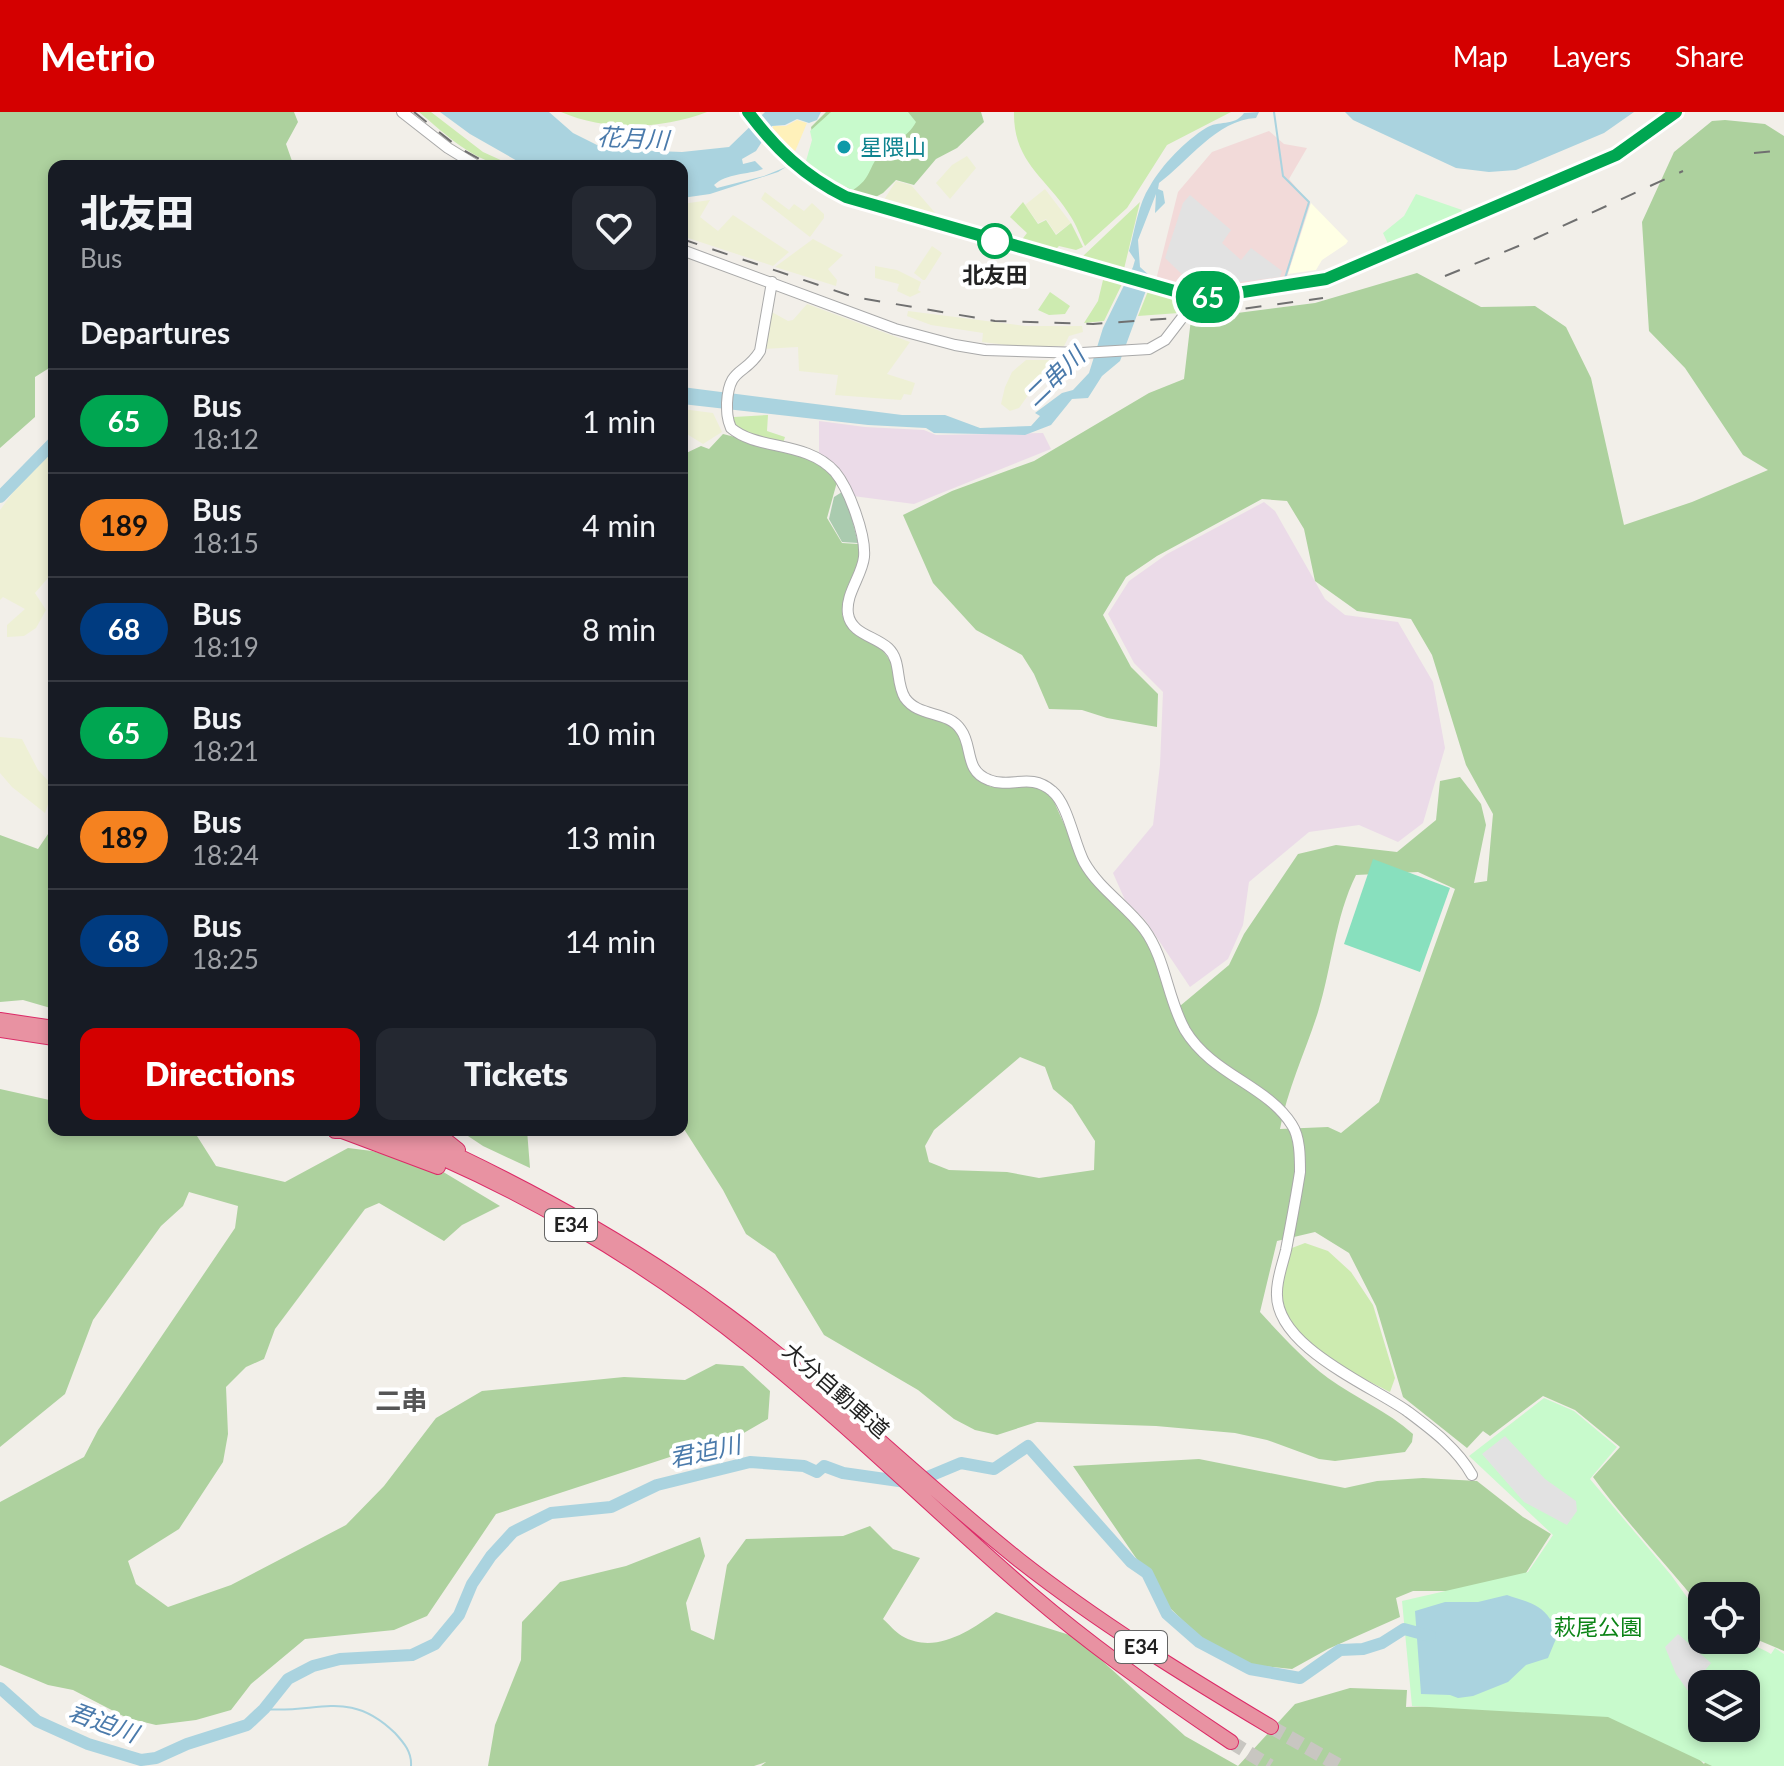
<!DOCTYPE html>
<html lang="en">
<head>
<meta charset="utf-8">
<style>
	:root { --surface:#171b24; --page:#242831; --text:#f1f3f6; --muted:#9ea1a6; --line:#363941; --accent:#d40000 }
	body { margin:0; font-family:Lato,"Noto Sans JP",sans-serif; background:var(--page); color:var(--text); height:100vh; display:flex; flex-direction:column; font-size:30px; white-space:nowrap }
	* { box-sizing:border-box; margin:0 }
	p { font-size:26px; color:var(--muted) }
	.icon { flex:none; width:44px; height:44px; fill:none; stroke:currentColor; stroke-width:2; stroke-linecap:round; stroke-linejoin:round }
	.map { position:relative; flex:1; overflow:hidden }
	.drawer { position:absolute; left:48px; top:48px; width:640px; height:976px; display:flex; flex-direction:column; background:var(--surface); border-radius:16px; box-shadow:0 4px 12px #0003 }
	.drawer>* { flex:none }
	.badge { padding:0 16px; border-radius:26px; font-size:28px; line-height:52px }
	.buttons { position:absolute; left:1688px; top:1470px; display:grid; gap:16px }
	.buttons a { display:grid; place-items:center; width:72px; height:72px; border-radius:16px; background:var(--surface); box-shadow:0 4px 12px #0003; font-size:40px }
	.map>.badge { position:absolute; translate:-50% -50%; box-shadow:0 0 0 4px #fff }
	h2 { padding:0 32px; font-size:30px; line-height:72px }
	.round { display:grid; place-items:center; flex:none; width:84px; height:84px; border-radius:16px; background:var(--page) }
	.headline { display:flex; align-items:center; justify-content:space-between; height:136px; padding:0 32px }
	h1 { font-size:38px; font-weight:800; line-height:60px }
	.button { display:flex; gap:16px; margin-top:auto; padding:16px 32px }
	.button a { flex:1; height:92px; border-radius:16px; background:var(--accent); color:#fff; font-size:32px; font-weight:800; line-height:92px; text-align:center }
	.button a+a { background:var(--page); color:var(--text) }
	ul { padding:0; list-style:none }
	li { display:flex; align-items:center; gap:24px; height:104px; padding:0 32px; border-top:2px solid var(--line) }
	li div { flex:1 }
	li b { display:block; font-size:30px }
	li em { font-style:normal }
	li .badge { min-width:88px; font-weight:700; text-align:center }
	header { display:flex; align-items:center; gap:48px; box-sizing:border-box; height:112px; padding:0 40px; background:var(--accent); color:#fff }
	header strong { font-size:38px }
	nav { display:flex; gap:44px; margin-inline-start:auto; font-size:28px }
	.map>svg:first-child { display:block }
	.commercial { fill:#f2dad9 }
	.industrial { fill:#ebdbe8 }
	.education { fill:#ffffe5 }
	.farmland { fill:#eef0d5 }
	.grass { fill:#cdebb0 }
	.forest { fill:#add19e; fill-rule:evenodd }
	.sand { fill:#fff1ba }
	.cemetery { fill:#aacbaf }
	.park { fill:#c8facc; fill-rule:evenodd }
	.pitch { fill:#88e0be }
	.parking { fill:#e2e2e2 }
	.water { fill:#aad3df }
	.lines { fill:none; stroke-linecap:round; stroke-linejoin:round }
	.stream { stroke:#aad3df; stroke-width:2 }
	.river { stroke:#aad3df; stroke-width:12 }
	.motorway-tunnel { stroke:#c8c6c1; stroke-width:14; stroke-dasharray:14 7; stroke-linecap:butt }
	.tertiary-casing { stroke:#a9a9a9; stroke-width:12 }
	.trunk-casing { stroke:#dc2a67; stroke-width:14 }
	.motorway-casing { stroke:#dc2a67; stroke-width:16 }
	.tertiary { stroke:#fff; stroke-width:10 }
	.trunk { stroke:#f2b4a3; stroke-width:12 }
	.motorway { stroke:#e892a2; stroke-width:14 }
	.rail { stroke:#707070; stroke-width:2; stroke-dasharray:16 16; stroke-linecap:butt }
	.line-casing { stroke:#fff; stroke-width:18 }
	.line { stroke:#00a651; stroke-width:12 }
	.culture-dot { fill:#0f9aa8; stroke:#fff; stroke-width:3 }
	.stop-dot { fill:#fff; stroke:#00a651; stroke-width:4 }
	.labels { text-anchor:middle; stroke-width:8; stroke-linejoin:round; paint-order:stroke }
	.shield { fill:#fff; stroke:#646464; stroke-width:2 }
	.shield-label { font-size:20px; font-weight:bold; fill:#222 }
	.culture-label { font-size:22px; fill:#0d838f; stroke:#fff; text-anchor:start }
	.stop-label { font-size:22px; font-weight:bold; fill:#222; stroke:#fff }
	.street-label { font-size:22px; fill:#222; stroke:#fff }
	.park-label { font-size:22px; fill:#0c8416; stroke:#fff }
	.water-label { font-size:24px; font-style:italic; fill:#4a7aab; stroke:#fff }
	.quarter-label { font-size:26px; font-weight:bold; fill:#555; stroke:#fff }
</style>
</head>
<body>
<header>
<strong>Metrio</strong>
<nav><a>Map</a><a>Layers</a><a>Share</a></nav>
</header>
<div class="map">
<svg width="1784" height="1654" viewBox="0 0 1784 1654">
	<rect width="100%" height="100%" fill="#f2efe9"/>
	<path class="commercial" d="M 1269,19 L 1284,32 L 1307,36 L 1289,67 L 1310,92 L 1286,168 L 1201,177 L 1156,168 L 1178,80 L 1212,40 Z"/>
	<path class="industrial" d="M 819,309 L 865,315 L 924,318 L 936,323 L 1043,321 L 1051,337 L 914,392 L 853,384 L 819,344 Z
		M 1264,390 L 1275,399 L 1325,487 L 1345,503 L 1398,510 L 1433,570 L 1445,636 L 1423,711 L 1398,730 L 1359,713 L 1309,720 L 1249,770 L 1243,813 L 1228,847 L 1190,875 L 1145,808 L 1125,788 L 1113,761 L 1153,713 L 1160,653 L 1163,580 L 1134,551 L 1108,502 L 1129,469 L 1167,442 Z"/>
	<path class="education" d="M 1311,91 L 1348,129 L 1346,132 L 1322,148 L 1316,158 L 1288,162 Z"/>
	<path class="farmland" d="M 967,44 L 976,56 L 950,87 L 936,71 L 952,53 Z
		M 896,69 L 911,73 L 937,103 L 936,105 L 882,91 Z
		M 1045,77 L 1071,111 L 1056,122 L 1046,107 L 1038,111 L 1025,93 Z
		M 765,80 L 789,98 L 794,92 L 804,99 L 812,91 L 824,102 L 824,106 L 810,125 L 761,87 Z
		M 710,88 L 700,105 L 718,119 L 733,103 L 789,140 L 773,154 L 682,124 L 682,92 Z
		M 813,127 L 843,143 L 828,157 L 837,168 L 836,174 L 775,155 Z
		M 932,134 L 942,141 L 925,168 L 923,168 L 914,161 Z
		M 875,154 L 897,158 L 921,170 L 918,178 L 921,180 L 910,185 L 897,179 L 899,172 L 875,166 Z
		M 807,192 L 910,230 L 887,262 L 915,271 L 911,283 L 904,282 L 901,288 L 835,283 L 838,263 L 799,259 L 798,235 L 763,237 L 770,199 L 788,209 L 793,208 Z
		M 908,199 L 1025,214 L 1082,214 L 1083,220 L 1069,224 L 1064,234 L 1015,234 L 982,230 L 983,221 L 931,213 L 907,204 Z
		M 1026,248 L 1053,248 L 1019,296 L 1010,299 L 1001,292 L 1005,275 L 1012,260 Z
		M 682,297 L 713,301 L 722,320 L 703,332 L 682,319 Z
		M 54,338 L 54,459 L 35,481 L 46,498 L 36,516 L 24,524 L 7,525 L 7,513 L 25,497 L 3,485 L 0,488 L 0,398 L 19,372 Z
		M 0,625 L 22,627 L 38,658 L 54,675 L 45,701 L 12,675 L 0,661 Z"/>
	<path class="grass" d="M 419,0 L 431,0 L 483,40 L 514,54 C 478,54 446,23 419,0 Z
		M 561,0 L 707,0 C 662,17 607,20 561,0 Z
		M 1014,0 L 1231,0 L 1167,33 L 1127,96 L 1085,134 C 1080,124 1077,114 1071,105 C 1049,67 1013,52 1014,0 Z
		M 1023,90 L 1038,112 L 1046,108 L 1056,123 L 1071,111 L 1083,135 L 1076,138 L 1059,134 L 1054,139 L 1020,130 L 1027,121 L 1010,105 Z
		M 1140,90 L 1124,157 L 1081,146 Z
		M 1103,168 L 1122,172 L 1104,209 L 1084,211 L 1098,189 Z
		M 1148,179 L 1185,190 L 1179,201 L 1138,204 Z
		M 1050,180 L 1070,194 L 1065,202 L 1049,203 L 1038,198 Z
		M 768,303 L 767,319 L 785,325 L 783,331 C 766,326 742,323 731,308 L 734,305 Z
		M 1305,1131 L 1328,1139 L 1351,1160 L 1373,1193 L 1395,1266 L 1390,1280 C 1348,1258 1283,1233 1281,1178 C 1280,1165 1288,1149 1292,1136 Z"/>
	<path class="forest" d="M 0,0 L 294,0 L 298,10 L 286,32 L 292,49 L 305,54 L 54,54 L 54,253 L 35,265 L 35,305 L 0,336 Z
		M 826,0 L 981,0 L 984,10 L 957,36 L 936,47 L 914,73 L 896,68 L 883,81 L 872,87 L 821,65 L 806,51 C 814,38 814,30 811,15 Z
		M 1725,8 L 1765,12 L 1784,24 L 1784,1539 L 1746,1523 L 1746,1484 L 1702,1484 L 1702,1497 C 1667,1452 1627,1412 1593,1365 L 1620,1335 L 1575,1298 L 1543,1284 L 1490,1324 L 1483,1319 L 1467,1336 L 1403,1285 L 1376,1194 L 1349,1141 L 1315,1120 L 1277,1129 L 1260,1200 C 1281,1223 1303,1247 1328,1266 C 1356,1286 1387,1299 1413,1322 L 1412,1330 L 1405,1340 L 1335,1349 L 1319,1347 L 1267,1328 L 1235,1321 L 1156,1314 L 1037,1310 L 997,1323 L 975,1318 L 954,1307 L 918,1278 L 824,1223 L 775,1142 L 746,1122 L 723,1078 L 682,1014 L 682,343 L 701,334 L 709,337 L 723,322 C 762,332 810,337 837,370 L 827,406 L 842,431 L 858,432 L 861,445 L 842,503 L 853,519 L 880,535 L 892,551 L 900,585 L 911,599 L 949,612 L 961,625 L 985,671 L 991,675 L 1028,671 L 1051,683 L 1082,752 L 1141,820 L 1157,852 L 1174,899 L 1229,853 L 1244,822 L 1298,742 L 1336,733 L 1397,740 L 1436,708 L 1440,669 L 1460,665 L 1481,692 L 1486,713 L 1474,771 L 1487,769 L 1493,702 L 1466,653 L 1432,543 L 1411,507 L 1357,499 L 1315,469 L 1304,417 L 1287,389 L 1262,387 L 1157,444 L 1126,465 L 1103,503 L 1131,555 L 1158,582 L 1157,615 L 1107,606 L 1082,598 L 1049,597 L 1034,562 L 1022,543 L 976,518 L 933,471 L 903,403 L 952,379 L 1034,349 L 1149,281 L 1184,267 L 1191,207 L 1315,191 L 1417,161 L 1481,195 L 1535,194 L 1566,215 L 1591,266 L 1624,413 L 1692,390 L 1768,358 L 1743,343 L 1685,256 L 1649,219 L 1642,110 L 1674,40 L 1712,9 ZM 1418,760 L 1455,777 L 1379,990 L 1341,1021 L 1328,1015 L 1280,1017 C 1287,978 1306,938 1318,900 C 1332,855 1335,805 1356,763 ZM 1020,945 L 1045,955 L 1053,977 L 1072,993 L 1095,1029 L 1094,1058 L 1039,1066 L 1007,1060 L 949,1058 L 929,1050 L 925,1034 L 934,1018 Z
		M 54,713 L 54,897 L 23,888 L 0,890 L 0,723 L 38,737 Z
		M 0,977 L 54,989 L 54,1018 L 197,1018 L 197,1024 L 216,1054 L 285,1070 L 348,1036 L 372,1039 L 440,1058 L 500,1094 L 462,1113 L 444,1129 L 379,1091 L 365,1097 L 275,1217 L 264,1247 L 246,1255 L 226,1275 L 228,1322 L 223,1350 L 179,1417 L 128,1449 L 136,1472 L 168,1495 L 231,1473 L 346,1413 L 384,1374 L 436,1306 L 482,1279 L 624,1265 L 685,1268 L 716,1252 L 743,1254 L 770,1279 L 768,1307 L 723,1333 L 679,1342 L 496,1402 L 427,1504 L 394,1518 L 305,1527 L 251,1572 L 231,1598 L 196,1608 L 156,1613 L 127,1606 L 73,1578 L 48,1573 L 0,1553 L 0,1390 L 84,1345 L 98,1318 L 235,1116 L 238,1094 L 189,1080 L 183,1094 L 161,1114 L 93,1208 L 65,1282 L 0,1335 Z
		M 459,1018 L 527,1018 L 530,1056 L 483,1034 Z
		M 1199,1347 L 1345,1376 L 1377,1369 L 1423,1366 L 1477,1369 L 1523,1405 L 1551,1422 L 1524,1464 L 1449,1479 L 1413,1479 L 1396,1486 L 1400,1505 L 1328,1537 L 1292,1557 L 1252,1553 L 1200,1525 L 1171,1497 L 1073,1354 Z
		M 870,1414 L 893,1437 L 920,1446 L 883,1507 C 889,1512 895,1520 902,1524 C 935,1543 970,1519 996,1500 L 1076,1525 L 1185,1624 L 1238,1654 L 1295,1592 L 1350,1576 L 1407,1578 L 1406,1595 L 1469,1593 L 1541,1565 L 1671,1619 L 1704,1652 L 1716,1633 L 1750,1654 L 761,1654 L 766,1650 L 754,1654 L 488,1654 L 495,1613 L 521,1548 L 522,1510 L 560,1470 L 626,1454 L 700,1425 L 705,1444 L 686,1491 L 691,1518 L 714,1528 L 727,1453 L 746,1427 L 843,1424 Z"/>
	<path class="sand" d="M 797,8 L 807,11 L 794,42 L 772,18 L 773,14 L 786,14 Z"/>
	<path class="cemetery" d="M 842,380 L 848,391 L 858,431 L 842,430 L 829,407 L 834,385 Z"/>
	<path class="park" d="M 831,0 L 908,0 L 916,10 C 906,28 894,28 881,41 C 868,55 872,66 853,78 L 822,64 L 806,49 L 812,28 L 810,19 Z
		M 1416,82 L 1462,98 L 1460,103 L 1389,134 L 1383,121 L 1404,104 Z
		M 1544,1286 L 1574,1299 L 1617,1335 L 1590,1367 L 1671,1463 L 1702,1506 L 1702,1528 C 1727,1528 1749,1528 1771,1542 L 1775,1536 L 1784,1542 L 1784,1654 L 1712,1654 L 1608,1605 L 1412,1594 L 1402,1489 L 1528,1460 L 1553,1423 L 1469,1344 ZM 1702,1572 L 1746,1572 L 1746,1616 L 1702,1616 Z"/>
	<path class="pitch" d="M 1373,747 L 1450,776 L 1420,860 L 1344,832 Z"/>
	<path class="parking" d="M 1190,83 L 1231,118 L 1222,131 L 1241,148 L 1251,136 L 1282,159 L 1280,165 L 1208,174 L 1193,173 L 1165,146 L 1183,91 Z
		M 1505,1324 L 1545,1367 L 1576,1389 L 1577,1399 L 1567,1413 L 1524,1390 L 1482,1342 Z
		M 1678,1522 L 1711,1551 L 1688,1579 L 1676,1562 L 1665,1535 Z"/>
	<path class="water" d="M 440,0 L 549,0 L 573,21 L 605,37 L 682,40 L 729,35 L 765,0 L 821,0 L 817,8 L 809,11 L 797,7 L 785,13 L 772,14 L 756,39 L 742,47 L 743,52 L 755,49 L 763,57 C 747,63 727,61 714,73 L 717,76 L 764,64 L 786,55 L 778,60 L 710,82 L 682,86 L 682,54 L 526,54 L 470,22 Z
		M 1259,0 L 1256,6 C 1216,8 1188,50 1159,71 L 1158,77 L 1163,79 L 1165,91 L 1155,101 L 1156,82 L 1138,128 L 1140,155 L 1151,165 L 1120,249 L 1102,264 L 1088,286 L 1072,287 L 1051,313 L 1025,323 L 934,321 L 926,316 L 868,313 L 682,292 L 682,275 L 902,303 L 945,303 L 980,316 L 1031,314 L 1040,304 L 1035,301 L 1062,281 L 1073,278 L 1089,261 L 1103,216 L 1133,155 L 1135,148 L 1129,139 C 1135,118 1138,92 1150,74 C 1162,53 1185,29 1206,16 C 1218,8 1234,15 1244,1 Z
		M 1345,0 L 1634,0 L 1604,21 L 1516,58 L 1489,60 L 1456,56 L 1353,8 Z
		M 1507,1483 C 1524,1489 1540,1491 1550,1507 L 1563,1510 L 1548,1546 L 1526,1553 L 1508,1570 L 1473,1584 L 1458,1586 L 1450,1583 L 1421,1582 L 1415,1499 L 1445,1490 L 1478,1490 Z"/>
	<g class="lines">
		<path class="stream" d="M 1274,0 L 1283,64 L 1309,90 L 1285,166
			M 264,1597 C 318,1602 349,1576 395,1621 C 404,1631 412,1640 411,1654"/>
		<path class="river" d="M 0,385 L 54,330
			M 0,1576 L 37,1609 L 88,1632 L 141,1648 L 156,1646 L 187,1632 L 247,1613 L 264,1597 L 288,1567 L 313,1554 L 340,1547 L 412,1543 L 435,1532 L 459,1503 L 472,1472 L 491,1444 L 513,1420 L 551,1401 L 611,1395 L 657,1373 L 750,1350 L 804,1354 L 817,1360 L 824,1354 L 843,1361 L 913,1371 L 961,1351 L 994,1357 L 1028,1334 L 1131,1450 L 1147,1461 L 1167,1502 L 1199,1530 L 1250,1557 L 1300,1566 L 1340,1538 L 1363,1537 L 1382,1531 L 1404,1517 L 1430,1524"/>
		<path class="motorway-tunnel" d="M 1271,1615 L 1340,1654
			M 1231,1630 L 1270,1654"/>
		<defs>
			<path id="tertiary" d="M 402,0 L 448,36 L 474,52
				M 682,138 L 895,217 L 955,233 L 985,238 L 1082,241 L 1149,237 L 1165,228 L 1198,185
				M 772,170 L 760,239 C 745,264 729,254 727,291 C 727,300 727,307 731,316 C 758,339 806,328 835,360 C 849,377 866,423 864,445 C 862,464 845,482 848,502 C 851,522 875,524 888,536 C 902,549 895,570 905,586 C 919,606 948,598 961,618 C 973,634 964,659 989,668 C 1011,677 1030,660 1052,679 C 1068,692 1074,731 1084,750 C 1099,777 1126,793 1144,817 C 1166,847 1167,886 1185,918 C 1212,963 1267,973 1292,1013 C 1300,1025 1300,1045 1300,1060 C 1296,1086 1291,1112 1286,1138 C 1283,1151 1277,1166 1277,1180 C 1274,1234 1370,1273 1407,1299 C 1431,1317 1457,1336 1472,1363"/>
			<path id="trunk" d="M 748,0 C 776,37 804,64 846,85 L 1192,184 L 1205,186 L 1326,167 L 1616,43 L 1676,0"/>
			<path id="motorway" d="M 0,908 L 54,916
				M 0,918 L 54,926
				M 373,1018 C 510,1069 642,1147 755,1238 C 851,1315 938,1402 1031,1482 C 1094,1536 1162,1584 1231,1630
				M 402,1018 C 516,1069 626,1128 727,1203 C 829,1278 920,1369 1019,1448 C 1098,1510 1184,1563 1271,1615
				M 433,1018 L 458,1038
				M 335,1019 L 342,1019 L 438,1055"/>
		</defs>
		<use href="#tertiary" class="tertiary-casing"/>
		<use href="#trunk" class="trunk-casing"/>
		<use href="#motorway" class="motorway-casing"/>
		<use href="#tertiary" class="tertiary"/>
		<use href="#trunk" class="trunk"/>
		<use href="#motorway" class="motorway"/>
		<path class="rail" d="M 414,0 L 458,35 L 492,54
			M 1754,41 L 1784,38
			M 682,127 L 854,185 L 995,209 L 1093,212 L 1175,206 L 1323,186
			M 1445,164 L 1521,133 L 1683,59"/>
	</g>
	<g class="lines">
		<defs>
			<path id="line" d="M 748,0 C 776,37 804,64 846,85 L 1192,184 L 1205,186 L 1326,167 L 1616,43 L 1676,0"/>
		</defs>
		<use href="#line" class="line-casing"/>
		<use href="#line" class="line"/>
	</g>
	<circle class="culture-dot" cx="844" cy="35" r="8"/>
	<circle class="stop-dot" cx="995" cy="129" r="16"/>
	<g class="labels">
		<g class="shield">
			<rect x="545" y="1097" width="52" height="32" rx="6"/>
			<rect x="1115" y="1519" width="52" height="32" rx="6"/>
		</g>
		<g class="shield-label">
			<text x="571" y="1120">E34</text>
			<text x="1141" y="1542">E34</text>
		</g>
		<g class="culture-label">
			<text x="860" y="43">星隈山</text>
		</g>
		<g class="stop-label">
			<text x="995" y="171">北友田</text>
		</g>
		<g class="street-label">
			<text transform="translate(836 1278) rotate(41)" y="8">大分自動車道</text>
		</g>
		<g class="park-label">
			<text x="1598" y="1523">萩尾公園</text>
		</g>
		<g class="water-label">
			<text transform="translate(633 27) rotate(3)" y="8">花月川</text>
			<text transform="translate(1055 265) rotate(-44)" y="8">二串川</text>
			<text transform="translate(705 1340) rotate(-12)" y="8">君迫川</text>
			<text transform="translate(103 1611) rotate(20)" y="8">君迫川</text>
		</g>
		<g class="quarter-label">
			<text x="401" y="1298">二串</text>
		</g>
	</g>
</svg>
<div class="buttons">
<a><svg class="icon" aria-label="locate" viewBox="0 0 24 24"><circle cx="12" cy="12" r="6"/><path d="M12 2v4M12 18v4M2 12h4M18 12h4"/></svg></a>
<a><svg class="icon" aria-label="layers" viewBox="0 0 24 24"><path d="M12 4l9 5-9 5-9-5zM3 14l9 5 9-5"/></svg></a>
</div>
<b class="badge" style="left:1208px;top:185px;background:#00a651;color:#fff">65</b>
<section class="drawer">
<div class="headline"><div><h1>北友田</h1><p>Bus</p></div><a class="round"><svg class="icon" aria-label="heart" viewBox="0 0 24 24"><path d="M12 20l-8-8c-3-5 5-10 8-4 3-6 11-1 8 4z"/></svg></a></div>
<h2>Departures</h2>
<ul>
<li><span class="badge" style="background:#00a651;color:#fff">65</span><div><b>Bus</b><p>18:12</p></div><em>1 min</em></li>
<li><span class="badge" style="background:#f58220;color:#111">189</span><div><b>Bus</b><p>18:15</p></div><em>4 min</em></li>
<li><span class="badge" style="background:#003b80;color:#fff">68</span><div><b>Bus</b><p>18:19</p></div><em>8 min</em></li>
<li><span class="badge" style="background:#00a651;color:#fff">65</span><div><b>Bus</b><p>18:21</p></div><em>10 min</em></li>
<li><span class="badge" style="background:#f58220;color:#111">189</span><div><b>Bus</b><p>18:24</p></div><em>13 min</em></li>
<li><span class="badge" style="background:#003b80;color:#fff">68</span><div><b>Bus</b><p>18:25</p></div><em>14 min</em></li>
</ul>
<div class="button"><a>Directions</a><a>Tickets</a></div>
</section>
</div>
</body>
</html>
